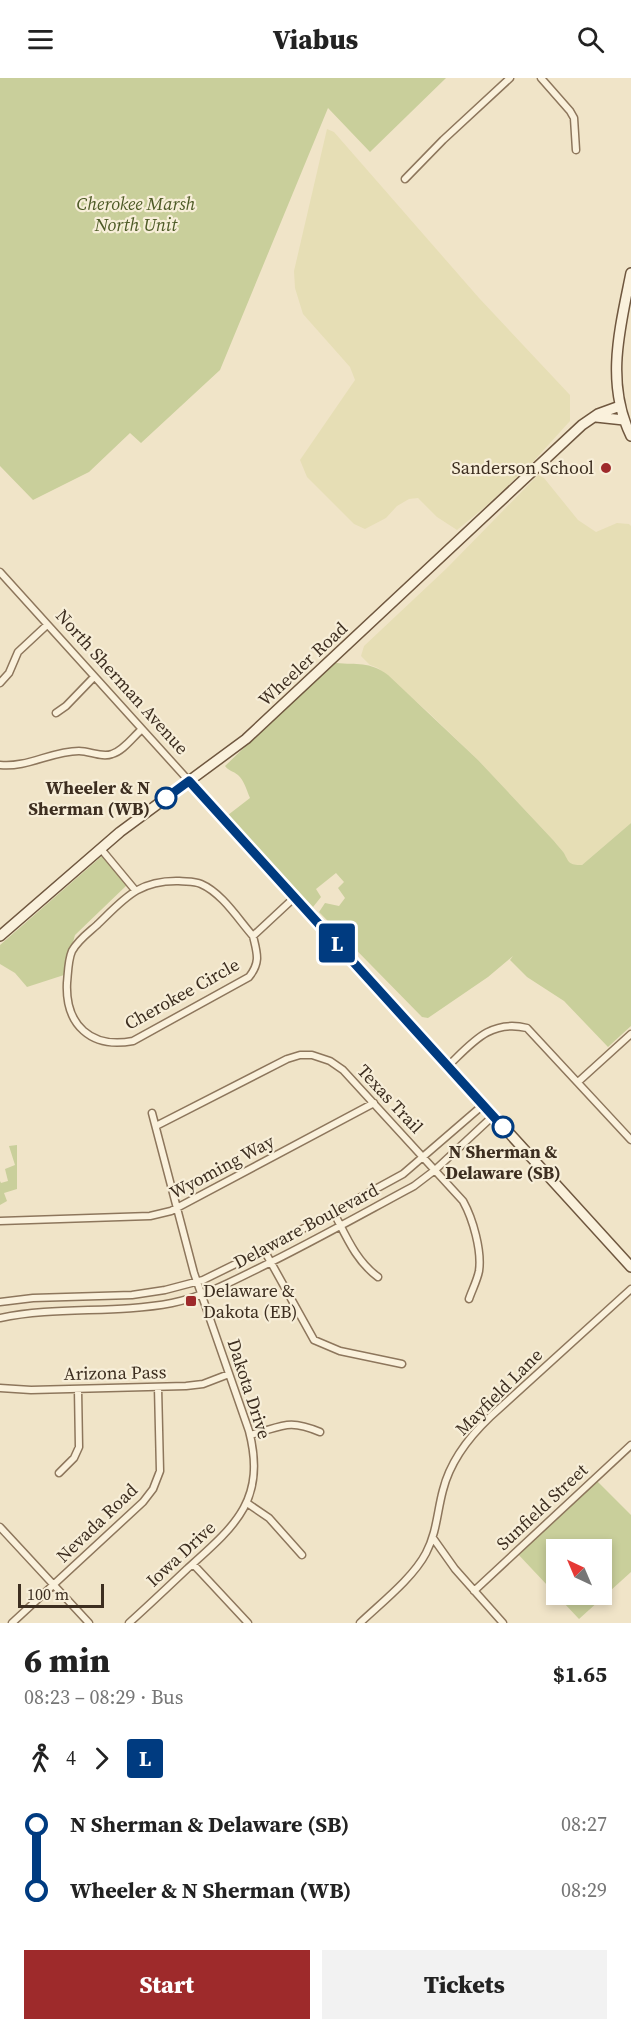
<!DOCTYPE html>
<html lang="en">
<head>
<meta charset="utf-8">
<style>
	:root { --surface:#fff; --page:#f2f2f2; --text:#222; --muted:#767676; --accent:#9e2a2b }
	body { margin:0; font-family:"Source Serif 4",serif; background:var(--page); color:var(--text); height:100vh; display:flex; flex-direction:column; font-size:22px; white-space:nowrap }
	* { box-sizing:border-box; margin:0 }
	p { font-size:20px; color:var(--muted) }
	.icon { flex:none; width:33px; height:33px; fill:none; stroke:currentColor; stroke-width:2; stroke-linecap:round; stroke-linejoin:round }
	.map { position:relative; height:1545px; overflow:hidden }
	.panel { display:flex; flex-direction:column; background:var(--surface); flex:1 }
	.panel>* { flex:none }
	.badge { padding:0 12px; border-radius:4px; font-size:21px; line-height:39px }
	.needle { width:39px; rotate:316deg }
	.controls { position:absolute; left:546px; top:1461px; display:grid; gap:12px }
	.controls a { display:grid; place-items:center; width:66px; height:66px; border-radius:0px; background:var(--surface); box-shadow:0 3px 9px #0003; font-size:30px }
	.scale { position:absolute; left:18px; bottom:15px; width:86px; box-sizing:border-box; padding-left:6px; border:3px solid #3d2e20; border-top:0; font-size:16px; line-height:21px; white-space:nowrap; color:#3d2e20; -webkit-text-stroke:4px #f7eed8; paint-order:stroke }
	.map>.badge { position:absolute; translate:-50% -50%; box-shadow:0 0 0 3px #fff }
	.legs { display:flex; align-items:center; gap:9px; height:66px; padding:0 24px; font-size:20px }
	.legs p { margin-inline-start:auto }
	.head { display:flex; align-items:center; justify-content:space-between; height:102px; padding:0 24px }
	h1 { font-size:33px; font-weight:800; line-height:45px }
	.button { display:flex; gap:12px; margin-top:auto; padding:12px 24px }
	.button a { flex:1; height:69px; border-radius:0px; background:var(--accent); color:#fff; font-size:24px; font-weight:800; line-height:69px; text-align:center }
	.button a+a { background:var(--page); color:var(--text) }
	ul { padding:0 24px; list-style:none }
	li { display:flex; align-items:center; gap:21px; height:66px; font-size:22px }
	li i { display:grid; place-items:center; width:9px; height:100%; margin:0 8px; background:currentColor }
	li i::after { content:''; width:15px; height:15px; margin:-8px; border:4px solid; border-radius:50%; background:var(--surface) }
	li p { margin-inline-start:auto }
	li:first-child i { background:linear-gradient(#0000 50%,currentColor 0) }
	li:last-child i { background:linear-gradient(currentColor 50%,#0000 0) }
	header { display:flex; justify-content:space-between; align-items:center; height:78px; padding:0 24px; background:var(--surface); font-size:27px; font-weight:800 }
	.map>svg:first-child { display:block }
	.farmland { fill:#e6deb5 }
	.green { fill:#c9cf9b; fill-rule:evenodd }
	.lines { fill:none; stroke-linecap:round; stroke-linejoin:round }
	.street-casing { stroke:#8d765c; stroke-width:9 }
	.secondary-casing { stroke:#6f573f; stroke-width:12 }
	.street { stroke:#faf1dc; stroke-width:6 }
	.secondary { stroke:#faf1dc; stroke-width:9 }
	.line-1-casing { stroke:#fff; stroke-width:14 }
	.line-1 { stroke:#003b80; stroke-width:9 }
	.poi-dot { fill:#9e2a2b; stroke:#f7eed8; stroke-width:2 }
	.stop-1-dot { fill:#fff; stroke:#003b80; stroke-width:3 }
	.labels { text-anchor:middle; stroke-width:4.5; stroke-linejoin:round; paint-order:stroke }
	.park-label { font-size:18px; font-style:italic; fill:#4d5a26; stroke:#f7eed8 }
	.poi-label { font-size:18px; fill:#3d2e20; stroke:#f7eed8; text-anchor:end }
	.street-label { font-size:18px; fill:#3d2e20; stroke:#f7eed8 }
	.stop-label { font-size:18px; font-weight:bold; fill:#3d2e20; stroke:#f7eed8; text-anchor:end }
</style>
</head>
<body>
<header><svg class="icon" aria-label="menu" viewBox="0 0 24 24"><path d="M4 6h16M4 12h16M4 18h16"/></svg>Viabus<svg class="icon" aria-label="search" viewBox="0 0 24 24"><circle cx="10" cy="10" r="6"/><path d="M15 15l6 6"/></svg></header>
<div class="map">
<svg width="631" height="1545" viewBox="0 0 631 1545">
	<rect width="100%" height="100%" fill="#f0e4c8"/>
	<path class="farmland" d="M 327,51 L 334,54 L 479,220 L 570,317 L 570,343 L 531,386 L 485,429 L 457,452 L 437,439 L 418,420 L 409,421 L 397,428 L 386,440 L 365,451 L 354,446 L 307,399 L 300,382 L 355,302 L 350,289 L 303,236 L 295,210 L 294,193 Z
		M 538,397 L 544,400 L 578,442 L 596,454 L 617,445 L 629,446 L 631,448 L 631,745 L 582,787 L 572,787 L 566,783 L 564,775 L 554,763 L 478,682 L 428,634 L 378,590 L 370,587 L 361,578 L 364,568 L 447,490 Z"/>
	<path class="green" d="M 0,0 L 446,0 L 370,74 L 328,30 L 220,292 L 141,365 L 130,355 L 89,394 L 33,422 L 0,388 Z
		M 336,585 C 357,587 369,583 388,597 L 478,682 L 554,763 C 557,767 561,771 564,775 C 569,785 569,787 582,787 L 631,745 L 631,948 L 608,969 L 564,923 L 527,899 L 510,882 L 513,878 L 488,899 L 428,940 L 422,939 L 319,834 L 325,825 L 339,828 L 345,820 L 338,810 L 344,804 L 336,795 L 316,811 L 321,819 L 313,829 L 228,737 L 250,720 C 247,713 244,702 238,697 C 233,693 229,693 225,688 L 323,594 Z
		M 102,778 L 127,807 L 75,857 L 64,897 L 27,909 L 15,895 L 0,886 L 0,867 Z
		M 17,1067 L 17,1111 L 4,1115 L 7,1123 L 0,1127 L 0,1103 L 1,1105 L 8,1103 L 5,1091 L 15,1087 L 9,1068 Z
		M 595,1401 L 631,1437 L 631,1494 L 579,1541 L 516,1474 ZM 556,1472 L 602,1472 L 602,1516 L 556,1516 Z"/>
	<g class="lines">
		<defs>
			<path id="street" d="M 541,0 L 570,33 L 574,40 L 576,72
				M 405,101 L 443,62 L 510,0
				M 0,494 L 189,703
				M 0,605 L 9,595 L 18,574 L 47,547
				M 56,635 L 66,628 L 94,599
				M 0,687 C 27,690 52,673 79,673 C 90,673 102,680 112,676 C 123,673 133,659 141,652
				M 101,771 L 135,812
				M 253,858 C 257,875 261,884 249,899 L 133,963 C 91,971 65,947 67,905 C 68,895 68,882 72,873 C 78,862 88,855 97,847 C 124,821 138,802 179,803 C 186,804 194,803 201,806 C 222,815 238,841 253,858 L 295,819
				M 448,988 C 472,965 490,941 527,950 L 631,1062
				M 578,1004 L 631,956
				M 156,1048 L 287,981 L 300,977 L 312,977 L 330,983 L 343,992 L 463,1123 C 473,1141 482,1173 479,1193 C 477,1203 472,1212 469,1221
				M 334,1135 C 346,1158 356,1183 378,1199
				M 0,1143 L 150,1138 L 171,1133 L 374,1025
				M 264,1172 L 314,1262 L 340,1273 L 402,1286
				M 0,1224 L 33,1220 L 132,1217 L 165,1212 L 203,1202 L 264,1172 L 403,1096 L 483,1027
				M 0,1240 C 57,1228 115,1236 172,1225 C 201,1219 227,1206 253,1193 C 307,1167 360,1137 414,1108 L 435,1092 L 493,1038
				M 0,1310 L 31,1312 L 186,1308 L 203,1306 L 229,1296
				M 250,1357 C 282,1349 287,1340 320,1354
				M 59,1395 L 74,1380 L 79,1369 L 78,1311
				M 247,1425 L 269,1440 L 302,1477
				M 0,1449 L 89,1545
				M 433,1460 L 455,1491 L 503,1545
				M 193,1486 L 248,1545
				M 474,1513 L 631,1367
				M 12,1545 L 143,1424 L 153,1411 L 160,1393 L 158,1309
				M 129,1545 C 149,1527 168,1509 187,1491 C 235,1448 267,1422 249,1353 L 194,1195 L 152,1035
				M 360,1545 C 381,1525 413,1500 426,1475 C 437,1454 437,1434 443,1412 C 450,1384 469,1359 490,1339 L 631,1211"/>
			<path id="secondary" d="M 631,195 C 620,250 605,305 631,358
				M 596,339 L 624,342
				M 189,703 L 631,1189
				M 0,858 L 120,754 L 246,661 L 582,347 L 598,336 L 620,328"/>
		</defs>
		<use href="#street" class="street-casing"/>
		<use href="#secondary" class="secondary-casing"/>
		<use href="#street" class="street"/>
		<use href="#secondary" class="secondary"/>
	</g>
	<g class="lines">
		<defs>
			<path id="line-1" d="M 166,720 L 189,703 L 503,1049"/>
		</defs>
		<use href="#line-1" class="line-1-casing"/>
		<use href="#line-1" class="line-1"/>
	</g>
	<g class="poi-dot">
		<circle cx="606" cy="390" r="6"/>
		<rect x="185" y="1217" width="12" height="12" rx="3"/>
	</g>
	<g class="stop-1-dot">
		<circle cx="166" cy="720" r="10"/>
		<circle cx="503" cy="1049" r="10"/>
	</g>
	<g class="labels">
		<g class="park-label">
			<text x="136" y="132">Cherokee Marsh<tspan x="136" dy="21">North Unit</tspan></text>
		</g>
		<g class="poi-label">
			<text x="594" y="396">Sanderson School</text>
			<text x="203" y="1219" text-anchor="start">Delaware &amp;<tspan x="203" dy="21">Dakota (EB)</tspan></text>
		</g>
		<g class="street-label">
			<text transform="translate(303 586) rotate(-43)" y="6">Wheeler Road</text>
			<text transform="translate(122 604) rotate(48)" y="6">North Sherman Avenue</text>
			<text transform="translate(182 916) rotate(-29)" y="6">Cherokee Circle</text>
			<text transform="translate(390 1021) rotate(47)" y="6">Texas Trail</text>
			<text transform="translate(222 1089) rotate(-28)" y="6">Wyoming Way</text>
			<text transform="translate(306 1148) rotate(-28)" y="6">Delaware Boulevard</text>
			<text transform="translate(115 1295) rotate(-1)" y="6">Arizona Pass</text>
			<text transform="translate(249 1311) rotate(72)" y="6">Dakota Drive</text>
			<text transform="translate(499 1314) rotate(-45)" y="6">Mayfield Lane</text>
			<text transform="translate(542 1429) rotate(-43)" y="6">Sunfield Street</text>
			<text transform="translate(97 1445) rotate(-44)" y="6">Nevada Road</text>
			<text transform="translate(181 1476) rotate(-43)" y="6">Iowa Drive</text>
		</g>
		<g class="stop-label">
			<text x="150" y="716">Wheeler &amp; N<tspan x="150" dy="21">Sherman (WB)</tspan></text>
			<text x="503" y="1080" text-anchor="middle">N Sherman &amp;<tspan x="503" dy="21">Delaware (SB)</tspan></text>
		</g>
	</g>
</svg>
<div class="controls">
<a><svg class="needle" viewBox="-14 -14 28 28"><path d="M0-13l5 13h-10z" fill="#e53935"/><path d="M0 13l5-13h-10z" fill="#767676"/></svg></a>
</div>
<div class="scale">100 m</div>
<b class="badge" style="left:337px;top:865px;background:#003b80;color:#fff">L</b>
</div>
<section class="panel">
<div class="head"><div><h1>6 min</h1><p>08:23 – 08:29 · Bus</p></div><b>$1.65</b></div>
<div class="legs"><svg class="icon" aria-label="walk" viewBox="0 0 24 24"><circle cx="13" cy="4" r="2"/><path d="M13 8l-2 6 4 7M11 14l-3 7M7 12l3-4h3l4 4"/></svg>4<svg class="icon" aria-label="forward" viewBox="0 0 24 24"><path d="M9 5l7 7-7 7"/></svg><b class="badge" style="background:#003b80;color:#fff">L</b></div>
<ul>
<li><i style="color:#003b80"></i><b>N Sherman &amp; Delaware (SB)</b><p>08:27</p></li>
<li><i style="color:#003b80"></i><b>Wheeler &amp; N Sherman (WB)</b><p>08:29</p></li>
</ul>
<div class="button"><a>Start</a><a>Tickets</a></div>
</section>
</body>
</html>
